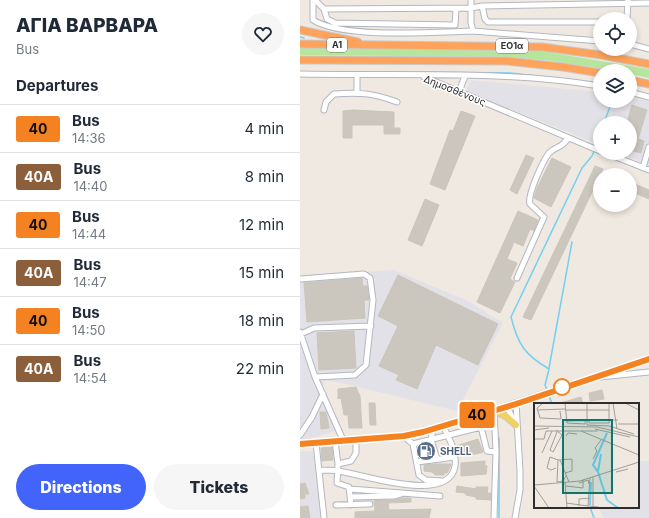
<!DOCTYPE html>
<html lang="en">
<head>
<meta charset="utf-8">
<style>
	:root { --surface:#fff; --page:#f6f6f7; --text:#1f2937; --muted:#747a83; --line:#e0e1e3; --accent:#4264fb }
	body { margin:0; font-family:Inter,sans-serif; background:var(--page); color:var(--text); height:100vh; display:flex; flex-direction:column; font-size:15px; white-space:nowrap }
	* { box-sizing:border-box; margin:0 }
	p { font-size:13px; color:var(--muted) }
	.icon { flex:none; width:22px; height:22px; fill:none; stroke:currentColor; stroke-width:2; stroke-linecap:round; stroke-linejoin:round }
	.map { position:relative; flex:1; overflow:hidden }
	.drawer { display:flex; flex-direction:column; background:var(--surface); width:300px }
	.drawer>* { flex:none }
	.badge { padding:0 8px; border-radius:3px; font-size:14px; line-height:26px }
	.buttons { position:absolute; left:293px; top:12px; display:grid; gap:8px }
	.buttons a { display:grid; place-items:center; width:44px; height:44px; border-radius:50%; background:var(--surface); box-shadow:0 2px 6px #0003; font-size:20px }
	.map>.badge { position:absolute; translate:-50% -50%; box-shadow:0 0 0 2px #fff }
	h2 { padding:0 16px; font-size:15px; line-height:36px }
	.round { display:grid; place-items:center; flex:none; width:42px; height:42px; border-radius:21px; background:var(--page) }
	.summary { display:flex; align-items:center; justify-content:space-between; height:68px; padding:0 16px }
	h1 { font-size:19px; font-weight:800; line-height:30px }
	.primary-button { display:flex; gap:8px; margin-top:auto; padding:8px 16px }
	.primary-button a { flex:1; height:46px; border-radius:24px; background:var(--accent); color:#fff; font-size:16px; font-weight:800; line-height:46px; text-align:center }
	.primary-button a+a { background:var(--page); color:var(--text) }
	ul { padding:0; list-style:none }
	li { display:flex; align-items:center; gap:12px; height:48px; padding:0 16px; border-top:1px solid var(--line) }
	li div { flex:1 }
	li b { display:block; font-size:15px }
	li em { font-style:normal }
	li .badge { min-width:44px; font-weight:700; text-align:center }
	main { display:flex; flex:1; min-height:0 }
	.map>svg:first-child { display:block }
	.industrial { fill:#e3e1e8 }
	.green { fill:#b6e59e }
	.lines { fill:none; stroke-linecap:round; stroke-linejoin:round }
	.stream { stroke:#75cff0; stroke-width:1.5 }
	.building { fill:#cbc7bf; stroke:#cbc5ba }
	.minor-casing { stroke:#b4b7c1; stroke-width:7 }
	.major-casing { stroke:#c9c9c9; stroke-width:8 }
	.highway-casing { stroke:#c9c9c9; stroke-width:9 }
	.minor { stroke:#fff; stroke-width:5 }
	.major { stroke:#f2d163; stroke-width:6 }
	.highway { stroke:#ffa35c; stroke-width:7 }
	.line-casing { stroke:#fff; stroke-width:9 }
	.line { stroke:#f58220; stroke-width:6 }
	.stop-dot { fill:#fff; stroke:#f58220; stroke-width:2 }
	.labels { text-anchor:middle; stroke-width:3; stroke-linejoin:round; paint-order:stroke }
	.shield { fill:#fff; stroke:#6d6d6d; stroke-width:1 }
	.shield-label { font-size:9px; font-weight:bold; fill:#2e2e2e }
	.street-label { font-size:10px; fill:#2e2e2e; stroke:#fff }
	.service-label { font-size:10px; font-weight:bold; fill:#4e5e75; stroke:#fff; text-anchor:start }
	.inset-river { fill:none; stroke:#75cff0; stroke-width:2 }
	.inset-road { fill:none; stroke:#a29e99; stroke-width:1 }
	.view { fill:#0f766e; fill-opacity:0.15; stroke:#0f766e; stroke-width:2 }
	.inset-edge { fill:none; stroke:#2e2e2e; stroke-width:2 }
</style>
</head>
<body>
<main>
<section class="drawer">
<div class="summary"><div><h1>ΑΓΙΑ ΒΑΡΒΑΡΑ</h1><p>Bus</p></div><a class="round"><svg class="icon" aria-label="heart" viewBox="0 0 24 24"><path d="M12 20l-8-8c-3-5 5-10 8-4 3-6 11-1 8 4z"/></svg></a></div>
<h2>Departures</h2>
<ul>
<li><span class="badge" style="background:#f58220;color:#111">40</span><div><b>Bus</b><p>14:36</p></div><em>4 min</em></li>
<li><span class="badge" style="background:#8b5e3c;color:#fff">40Α</span><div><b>Bus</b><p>14:40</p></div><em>8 min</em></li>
<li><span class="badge" style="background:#f58220;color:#111">40</span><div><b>Bus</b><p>14:44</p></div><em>12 min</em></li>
<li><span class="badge" style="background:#8b5e3c;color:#fff">40Α</span><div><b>Bus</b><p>14:47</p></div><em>15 min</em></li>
<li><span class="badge" style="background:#f58220;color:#111">40</span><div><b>Bus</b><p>14:50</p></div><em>18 min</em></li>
<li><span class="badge" style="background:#8b5e3c;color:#fff">40Α</span><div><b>Bus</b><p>14:54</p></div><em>22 min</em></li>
</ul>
<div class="primary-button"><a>Directions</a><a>Tickets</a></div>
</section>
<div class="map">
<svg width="349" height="518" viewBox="0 0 349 518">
	<rect width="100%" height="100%" fill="#efe9e1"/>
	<path class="industrial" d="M 171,80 L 300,92 L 300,101 L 330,101 L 330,97 L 349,101 L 349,165 L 319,153 L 330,153 L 330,123 L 300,123 L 300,145 L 166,91 Z
		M 94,270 L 168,301 L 203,323 L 157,411 L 33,381 L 25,381 L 22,386 L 43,431 L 35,431 L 0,442 L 0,276 Z
		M 13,451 L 23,518 L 0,518 L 0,452 Z
		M 338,461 L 349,461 L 349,518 L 304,518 L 298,507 L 338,507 Z"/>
	<path class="green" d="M 0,47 L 229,49 L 349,69 L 349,78 L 330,74 L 330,71 L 316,71 L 253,61 L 210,57 L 0,55 Z"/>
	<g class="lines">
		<path class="stream" d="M 0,37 L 4,38
			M 10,72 L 106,72
			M 118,72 L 210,73 L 300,83
			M 304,123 L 312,101
			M 295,147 L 300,134
			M 249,368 L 272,242
			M 247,390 L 245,385 L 249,369 C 225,355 218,345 211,317 L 282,168 L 292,156 L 294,151
			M 248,393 L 252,404
			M 199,438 L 199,518
			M 290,507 L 294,518"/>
	</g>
	<path class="building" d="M 332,105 L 347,110 L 338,139 L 344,141 L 341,153 L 330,150 L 331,126 L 330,123 L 327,123 Z
		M 53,110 L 94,112 L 94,128 L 100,128 L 100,134 L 84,134 L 84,125 L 52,125 L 52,138 L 43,138 L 43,111 Z
		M 161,111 L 175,116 L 145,190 L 130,184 L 150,130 L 153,131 Z
		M 226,155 L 234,158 L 217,194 L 210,190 Z
		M 252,158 L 271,167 L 251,207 L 234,198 L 237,188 Z
		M 295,166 L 303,169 L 231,320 L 223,317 Z
		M 330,182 L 349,190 L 349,199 L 330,191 Z
		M 125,199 L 139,205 L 122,246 L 108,240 Z
		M 218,211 L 238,220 L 234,231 L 230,229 L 223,246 L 214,242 L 207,259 L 217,263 L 210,279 L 215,282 L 200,313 L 177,302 Z
		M 98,275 L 198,324 L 178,365 L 136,345 L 117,389 L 96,380 L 99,375 L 79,366 L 98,326 L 78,316 Z
		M 62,278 L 63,286 L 67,286 L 69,300 L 64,300 L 65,318 L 7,322 L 4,283 Z
		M 54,331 L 56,368 L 19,370 L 17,333 Z
		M 56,387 L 60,396 L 62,428 L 49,428 L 48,415 L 44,415 L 41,398 L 38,399 L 38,389 Z
		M 302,390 L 304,399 L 290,401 L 289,393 Z
		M 281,397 L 283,404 L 260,404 L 260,403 Z
		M 69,403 L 75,403 L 76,425 L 70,425 Z
		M 20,412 L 26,412 L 29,428 L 21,429 Z
		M 178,439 L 183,452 L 176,454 L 159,455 L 156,446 Z
		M 32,447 L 33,460 L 22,461 L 21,448 Z
		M 185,461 L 185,466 L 187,466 L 186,474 L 161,476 L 161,463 Z
		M 134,464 L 151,464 L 151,465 L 147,473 L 144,473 L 144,475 L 135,475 L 132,472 L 124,471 L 124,465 Z
		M 5,483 L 9,494 L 5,494 L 5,498 L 0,499 L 0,484 Z
		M 157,486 L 176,489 L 176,487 L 188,487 L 187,493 L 191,493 L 191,500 L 176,499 L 176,497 L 166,495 L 165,493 L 156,492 Z
		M 102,498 L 111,498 L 111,502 L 88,503 L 89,510 L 131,509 L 129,518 L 55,518 L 55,512 L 75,511 L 74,500 L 95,500 Z
		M 8,506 L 10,518 L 0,518 L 0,507 Z"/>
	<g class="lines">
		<defs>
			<path id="minor" d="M 13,0 L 13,20 C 43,39 135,32 173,31
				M 15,0 L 24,9 L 27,19 L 35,23 L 155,25 L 156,9
				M 171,0 L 171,23 L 173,31 L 300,41
				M 182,6 L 185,19 L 188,22 L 300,22
				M 24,9 L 171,8 L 182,6 L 349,3
				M 327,19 L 328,0
				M 330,44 L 349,49
				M 0,74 C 100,76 201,70 300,86
				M 57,75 L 57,92
				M 124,77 L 300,151
				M 159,92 L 165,76
				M 330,92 L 349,97
				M 24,110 L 26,102 L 34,94 C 59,92 73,93 97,102
				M 306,153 L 349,170
				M 343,168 L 349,147
				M 217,278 L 244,217 L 230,204 C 227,195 243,161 249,153 C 255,146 262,149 268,138
				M 0,279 L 64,274 L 70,278 L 73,300 L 66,365 L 55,375 L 15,377
				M 0,332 L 15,377 L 43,440
				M 1,334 L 14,328 L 71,326
				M 300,377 L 349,372
				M 207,406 L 215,424
				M 194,410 L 196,452 L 194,518
				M 133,429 L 131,440 L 137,459
				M 0,435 L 12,417 L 23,394
				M 108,440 L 113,444 L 119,475 L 126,480 L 142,481
				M 35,441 L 38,464 L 37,483 L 49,487 L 51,505
				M 16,443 L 24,518
				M 113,444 L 181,427 L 187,451 L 196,452
				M 117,462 L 155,457
				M 38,464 L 51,461 L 56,453 L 56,440
				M 20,470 C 26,470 32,470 38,471 C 62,474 149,505 155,466 C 157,452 149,438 143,426
				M 50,489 L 140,496
				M 50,497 L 95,496 L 101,494
				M 36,505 L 70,504
				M 215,518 L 220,490 L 220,471 L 216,403"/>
			<path id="major" d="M 194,410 L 207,417 L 216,425
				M 0,444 L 104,436 L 123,432 L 216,403 L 349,359"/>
			<path id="highway" d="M 0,30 L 58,42
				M 0,44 L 242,47 L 301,55 L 349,64
				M 0,60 L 207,61 L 263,67 L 300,73
				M 330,80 L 349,84"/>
		</defs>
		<use href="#minor" class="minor-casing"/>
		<use href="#major" class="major-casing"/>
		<use href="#highway" class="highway-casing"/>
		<use href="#minor" class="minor"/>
		<use href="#major" class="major"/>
		<use href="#highway" class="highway"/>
	</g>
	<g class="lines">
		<defs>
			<path id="line" d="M 0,444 L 104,436 L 123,432 L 216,404 L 349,359"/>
		</defs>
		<use href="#line" class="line-casing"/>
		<use href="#line" class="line"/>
	</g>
	<defs>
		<symbol id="fuel-disc" viewBox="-11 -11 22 22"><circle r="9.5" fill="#5c6f8a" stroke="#fff"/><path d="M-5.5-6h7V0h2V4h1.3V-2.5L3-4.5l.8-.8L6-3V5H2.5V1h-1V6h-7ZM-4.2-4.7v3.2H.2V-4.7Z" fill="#fff"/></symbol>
	</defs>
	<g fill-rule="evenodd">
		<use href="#fuel-disc" x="115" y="440" width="22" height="22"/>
	</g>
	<circle class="stop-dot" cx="262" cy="387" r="8"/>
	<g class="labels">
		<g class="shield">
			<rect x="27" y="38" width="20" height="14" rx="3"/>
			<rect x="196" y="39" width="32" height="14" rx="3"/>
		</g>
		<g class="shield-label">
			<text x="37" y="48">Α1</text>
			<text x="212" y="49">ΕΟ1α</text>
		</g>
		<g class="street-label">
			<text transform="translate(155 90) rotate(22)" y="4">Δημοσθένους</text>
		</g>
		<g class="service-label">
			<text x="140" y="455">SHELL</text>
		</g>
	</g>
	<g transform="translate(234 403)">
		<rect width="105" height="105" fill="#efe9e1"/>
		<path class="inset-river" d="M 73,30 L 59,62 L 64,69 L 73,97 L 84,105M 64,68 L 67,51M 56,102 L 57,79"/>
		<path class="inset-road" d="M 9,0 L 3,5 L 6,15 L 27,16 L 26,8M 31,0 L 33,20 L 51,21 L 51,18M 53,0 L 53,22 L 75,23 L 100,31M 79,0 L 83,26M 91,0 L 105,7M 3,7 L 31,6M 31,7 L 75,7M 32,18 L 84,17M 55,18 L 55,20 L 75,20 L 75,0M 84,21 L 105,21M 0,23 L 63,24 L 105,34M 61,26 L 96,34M 0,27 L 15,25M 22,27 L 28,32 L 19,49 L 16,47 L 23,29M 47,28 L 105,52M 32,33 L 34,30 L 43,31M 0,36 L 10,36 L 12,28 L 64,28M 8,50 L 18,28M 59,56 L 63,48 L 61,45 L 67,37M 24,57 L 23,79 L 29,78 L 32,73M 26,57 L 35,79M 22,65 L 17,67 L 13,65 L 16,54 L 24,57 L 38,56 L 38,68 L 31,70M 82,69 L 94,66M 56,75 L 54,103 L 65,104M 31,79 L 33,105M 45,80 L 54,77 L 55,81M 0,82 L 46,78 L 105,59M 0,83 L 15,105M 32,83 L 49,85 L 49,77M 32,100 L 54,103M 45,103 L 45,96 L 56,95M 59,105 L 59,74"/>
		<path class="view" d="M 29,17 L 78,17 L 78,90 L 29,90 Z"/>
		<rect width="105" height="105" class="inset-edge"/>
	</g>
</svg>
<div class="buttons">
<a><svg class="icon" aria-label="locate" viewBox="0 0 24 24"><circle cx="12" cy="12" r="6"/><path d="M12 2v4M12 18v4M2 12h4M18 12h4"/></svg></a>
<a><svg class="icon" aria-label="layers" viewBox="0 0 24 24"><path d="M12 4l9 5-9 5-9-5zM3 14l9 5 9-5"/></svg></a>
<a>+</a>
<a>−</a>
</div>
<b class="badge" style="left:177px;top:415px;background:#f58220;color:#111">40</b>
</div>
</main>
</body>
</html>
